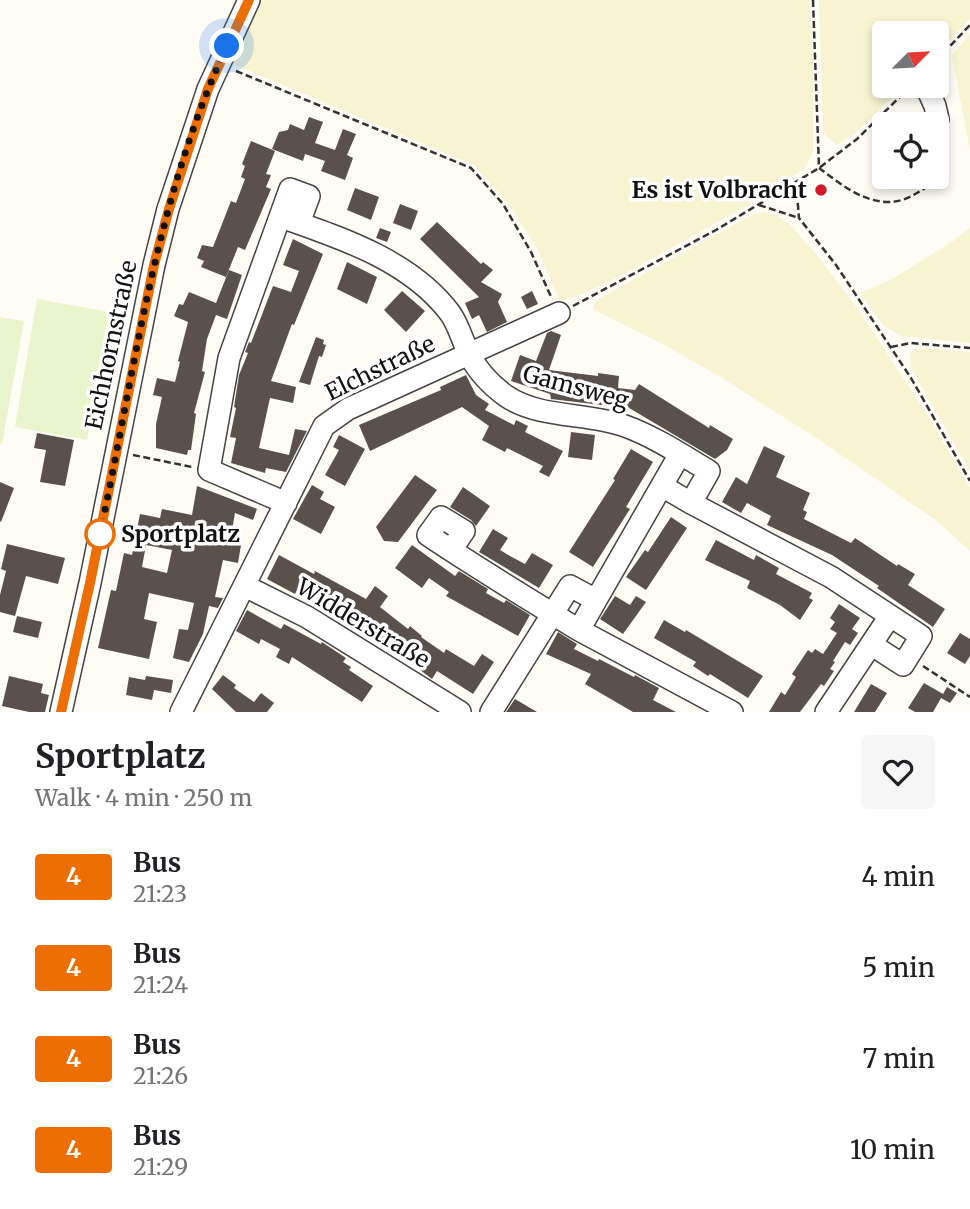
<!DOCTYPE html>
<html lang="en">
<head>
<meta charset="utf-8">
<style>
	:root { --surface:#fff; --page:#f6f6f6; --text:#202124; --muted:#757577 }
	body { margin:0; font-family:Merriweather,serif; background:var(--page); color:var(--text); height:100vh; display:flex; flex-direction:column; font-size:26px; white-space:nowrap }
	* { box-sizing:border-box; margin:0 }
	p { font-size:23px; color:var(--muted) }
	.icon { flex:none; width:38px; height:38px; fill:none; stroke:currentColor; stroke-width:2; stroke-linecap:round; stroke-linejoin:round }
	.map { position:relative; height:712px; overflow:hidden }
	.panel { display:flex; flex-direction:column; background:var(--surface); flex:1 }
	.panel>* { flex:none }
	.badge { padding:0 14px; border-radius:5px; font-size:24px; line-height:46px }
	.needle { width:46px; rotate:66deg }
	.buttons { position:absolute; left:872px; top:21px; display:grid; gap:14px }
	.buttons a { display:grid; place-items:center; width:77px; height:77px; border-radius:7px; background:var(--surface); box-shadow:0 4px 10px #0003; font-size:35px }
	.you { position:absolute; width:35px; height:35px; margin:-18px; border:5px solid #fff; border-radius:50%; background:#1a73e8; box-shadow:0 0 0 10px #1a73e833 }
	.map>.badge { position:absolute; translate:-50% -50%; box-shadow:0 0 0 4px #fff }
	.round { display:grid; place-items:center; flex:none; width:74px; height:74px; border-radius:7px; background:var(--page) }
	.overview { display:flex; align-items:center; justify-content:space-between; height:119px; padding:0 35px }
	h1 { font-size:33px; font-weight:700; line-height:52px }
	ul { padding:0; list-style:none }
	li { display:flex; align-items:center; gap:21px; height:91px; padding:0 35px }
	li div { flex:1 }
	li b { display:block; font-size:26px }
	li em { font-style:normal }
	li .badge { min-width:77px; font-weight:700; text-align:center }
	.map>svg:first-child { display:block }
	.farmland { fill:#f8f3d1 }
	.pitch { fill:#e9f5cc }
	.building { fill:#5b514c; fill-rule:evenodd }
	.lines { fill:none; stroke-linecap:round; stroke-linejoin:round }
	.minor-casing { stroke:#444; stroke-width:24 }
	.path { stroke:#333; stroke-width:2.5; stroke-dasharray:7 3.5; stroke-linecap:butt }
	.minor { stroke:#fff; stroke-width:21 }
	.line-casing { stroke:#fff; stroke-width:16 }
	.line { stroke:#ed6f03; stroke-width:10 }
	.walk { stroke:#111; stroke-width:7; stroke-dasharray:0 12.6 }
	.poi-dot { fill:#cf1a2c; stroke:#fff; stroke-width:2.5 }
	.stop-dot { fill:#fff; stroke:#ed6f03; stroke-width:3.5 }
	.labels { text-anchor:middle; stroke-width:7; stroke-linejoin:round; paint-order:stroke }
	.poi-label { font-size:23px; font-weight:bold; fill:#111; stroke:#fff; text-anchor:end }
	.street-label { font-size:23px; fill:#111; stroke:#fff }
	.stop-label { font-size:23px; font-weight:bold; fill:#111; stroke:#fff; text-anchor:start }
</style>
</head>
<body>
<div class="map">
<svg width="970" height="712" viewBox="0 0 970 712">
	<rect width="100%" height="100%" fill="#fffcf5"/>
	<path class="farmland" d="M 256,0 L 809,0 L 813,61 L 813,152 L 804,169 L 756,201 L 611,281 L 575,297 L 560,301 L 537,248 L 506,201 L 474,165 L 230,63 Z
		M 819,0 L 970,0 L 970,19 L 936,54 L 936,33 L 884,33 L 884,86 L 904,86 L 854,134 L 837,145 L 825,135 L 823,126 Z
		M 970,34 L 970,151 L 952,55 Z
		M 765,212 L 776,215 L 789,224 L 817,255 L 860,312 L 928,416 L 970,489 L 970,551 L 937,521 L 818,439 L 722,378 L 659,342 L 594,310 L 594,303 L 600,298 L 752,215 Z
		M 970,228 L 970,343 L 901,336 L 883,325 L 860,293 L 889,281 L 952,242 Z
		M 923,348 L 970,352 L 970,471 L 911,368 L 910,354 L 915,349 Z"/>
	<path class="pitch" d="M 37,299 L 109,312 L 87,440 L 15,427 Z
		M 0,317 L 24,321 L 2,444 L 0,444 Z"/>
	<path class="building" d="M 309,117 L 323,122 L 315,143 L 335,150 L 343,129 L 356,134 L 347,155 L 353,158 L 345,180 L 321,171 L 325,161 L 305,154 L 303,161 L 272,149 L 279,132 L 288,130 L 290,124 L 304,130 Z
		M 251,141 L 275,151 L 266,174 L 271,175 L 266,187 L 271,189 L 245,250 L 238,247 L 226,277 L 201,267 L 204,261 L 197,258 L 202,245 L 213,247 L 231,201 L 236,203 L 245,179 L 241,177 L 245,166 L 242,164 Z
		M 355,188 L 379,197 L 371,220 L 347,210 Z
		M 400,204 L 418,211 L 411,230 L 393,223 Z
		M 437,222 L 481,264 L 483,262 L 493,270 L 481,282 L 502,294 L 498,302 L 507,322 L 487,332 L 479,315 L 472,319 L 465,303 L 479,297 L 420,239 Z
		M 380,228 L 391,232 L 387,242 L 376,238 Z
		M 293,239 L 323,254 L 294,325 L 292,324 L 271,381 L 296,387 L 293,403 L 270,398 L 259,448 L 289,455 L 295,429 L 307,431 L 286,472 L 266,468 L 265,473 L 231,463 L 236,438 L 230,437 L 236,408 L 234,407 L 239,375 L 248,353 L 245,352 L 249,342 L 251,343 L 273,286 L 291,292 L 299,271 L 283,265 Z
		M 347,262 L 377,277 L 367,304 L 337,289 Z
		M 229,270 L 242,275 L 227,319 L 216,315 L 207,339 L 202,371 L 205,372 L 194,413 L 196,414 L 191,450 L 188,450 L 187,455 L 156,448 L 156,424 L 162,397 L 153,395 L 157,378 L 175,382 L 180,362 L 178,361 L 188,322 L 174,316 L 179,304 L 183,305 L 189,292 L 216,303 Z
		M 402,291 L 425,311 L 406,332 L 384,310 Z
		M 532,291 L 538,304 L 527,309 L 521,297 Z
		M 551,331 L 561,335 L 549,370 L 598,376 L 598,373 L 619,376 L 618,388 L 635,390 L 639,384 L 709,428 L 710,425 L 733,439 L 727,450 L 715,459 L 619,402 L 618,407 L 551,399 L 550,394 L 511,381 L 520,355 L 536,361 L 547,333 Z
		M 316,337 L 324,340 L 323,344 L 326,345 L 322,357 L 319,356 L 310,385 L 299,382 Z
		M 466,375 L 476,395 L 489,404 L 485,410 L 514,425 L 516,420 L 528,426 L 525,432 L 563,451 L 549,477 L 539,472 L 543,466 L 507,448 L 505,452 L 482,440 L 489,426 L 462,407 L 370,451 L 359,425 L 441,390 L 440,387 Z
		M 571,432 L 595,435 L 592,460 L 568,457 Z
		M 37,433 L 74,440 L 65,486 L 40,482 L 46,450 L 34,448 Z
		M 339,435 L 365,449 L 345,486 L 325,475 L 339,450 L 333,447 Z
		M 764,446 L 785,456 L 776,477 L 810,493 L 803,510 L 807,512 L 804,519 L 851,543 L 855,538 L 897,566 L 898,564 L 915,574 L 908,585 L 945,609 L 933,627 L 877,588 L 879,586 L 832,555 L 767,525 L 771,516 L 747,503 L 741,513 L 722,502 L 736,477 L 747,484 Z
		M 631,449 L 653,462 L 626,507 L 630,509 L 593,567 L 569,552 L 615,480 L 613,479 Z
		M 415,475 L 437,490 L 398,542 L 384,541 L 376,527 Z
		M 0,482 L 14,488 L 1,522 L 0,521 Z
		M 312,485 L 324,492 L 320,499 L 335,507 L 321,534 L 293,519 Z
		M 197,486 L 257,509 L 253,520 L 235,513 L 231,536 L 242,539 L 238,563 L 223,560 L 215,597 L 223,598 L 218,608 L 209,606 L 203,634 L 189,662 L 173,658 L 179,629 L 188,630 L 194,603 L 149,593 L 144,619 L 157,622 L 149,659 L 98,648 L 111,590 L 116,591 L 124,553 L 132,555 L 140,514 L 160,518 L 162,509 L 192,515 ZM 146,545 L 172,550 L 167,573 L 142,567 Z
		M 463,487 L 490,506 L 476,526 L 471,520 L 450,507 Z
		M 671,517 L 687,528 L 646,590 L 626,577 L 645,550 L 648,552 Z
		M 493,529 L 508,538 L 500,550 L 510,556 L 525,564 L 532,553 L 553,565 L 539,588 L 479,552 Z
		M 716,540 L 754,560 L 756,555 L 779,568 L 776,574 L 812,593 L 809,598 L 813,600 L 800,620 L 780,605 L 747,588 L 750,581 L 705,560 Z
		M 7,544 L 65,558 L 58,584 L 26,576 L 15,616 L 0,612 L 0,595 L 6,571 L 1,569 Z
		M 412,545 L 455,576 L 459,571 L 488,589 L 486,593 L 504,603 L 506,600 L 530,615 L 518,636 L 446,596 L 449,592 L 429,578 L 422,588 L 395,568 Z
		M 279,555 L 314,574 L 315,571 L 366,599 L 375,586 L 388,596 L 380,607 L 408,629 L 410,626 L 422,636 L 421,637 L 444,653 L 446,649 L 474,666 L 482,654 L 494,662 L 473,694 L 437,671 L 432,679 L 370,632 L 367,636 L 341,617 L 344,613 L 298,588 L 295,594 L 267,579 Z
		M 615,596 L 630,605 L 636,596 L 646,602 L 623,634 L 600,619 Z
		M 839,604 L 860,618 L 852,629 L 858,633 L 850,645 L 845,642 L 833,661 L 835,662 L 830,669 L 834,671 L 824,686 L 821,684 L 800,712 L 769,712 L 781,692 L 785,695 L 796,677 L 792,674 L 808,650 L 812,653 L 815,649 L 823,654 L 837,633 L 830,629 L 835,622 L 830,618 Z
		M 247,610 L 281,629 L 284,624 L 321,644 L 322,642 L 346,658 L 343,662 L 351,667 L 349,670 L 373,686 L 362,702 L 292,657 L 289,664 L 276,657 L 280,649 L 261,639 L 259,644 L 236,631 Z
		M 17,616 L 42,622 L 38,638 L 13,632 Z
		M 664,620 L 685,632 L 686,630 L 763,676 L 748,698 L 710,674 L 708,676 L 693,666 L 696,662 L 654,638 Z
		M 558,632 L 577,644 L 574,649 L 598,661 L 599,659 L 634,677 L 635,675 L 659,688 L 653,700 L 676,712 L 633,712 L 585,684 L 591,674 L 546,654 Z
		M 960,633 L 970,639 L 970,656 L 965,664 L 947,653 Z
		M 223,675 L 236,685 L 234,688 L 254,702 L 261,693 L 274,703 L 267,712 L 236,712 L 212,689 Z
		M 9,676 L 43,684 L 41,693 L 49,695 L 45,712 L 29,712 L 2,706 Z
		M 146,676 L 173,680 L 171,693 L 154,690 L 152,700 L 126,695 L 129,677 L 145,680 Z
		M 924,683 L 943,694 L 947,687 L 957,693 L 950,703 L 941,698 L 933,712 L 915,712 L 908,708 Z
		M 871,684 L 887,693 L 875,712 L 854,712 Z
		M 515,699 L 537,712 L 506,712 Z"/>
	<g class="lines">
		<defs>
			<path id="minor" d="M 926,86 L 935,106 L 938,119
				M 281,217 C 341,238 410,260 450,313 C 458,324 462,339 468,352 C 476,369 491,385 506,396 C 540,419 587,412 625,426 C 655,437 682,455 709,471 L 691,503 L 662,486
				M 286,503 L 209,470 L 229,358 L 290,189 L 309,196 L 299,223
				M 691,503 L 831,577 L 921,636 L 903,665 L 872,645
				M 451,550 L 464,531 L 441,517 L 428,535 C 477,568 528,599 579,630 L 596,600 L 570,586 L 491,712
				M 245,586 L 307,617 L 460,712
				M 596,600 L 680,454
				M 579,630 L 732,712
				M 61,712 L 90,583 L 154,265 L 168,209 L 208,89 L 249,0
				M 181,712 L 324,426 L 348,409 L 559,313
				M 826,712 L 890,616"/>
		</defs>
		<use href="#minor" class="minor-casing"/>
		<path class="path" d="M 813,0 L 819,168
			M 936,61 L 970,25
			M 236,71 L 471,168 L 503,204 L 531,252 L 552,299
			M 819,168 C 842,185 870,209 902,200 C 918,195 934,181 948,172 L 941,160 L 939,136
			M 796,182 L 799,218 L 836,265 L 911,378 L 970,481
			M 759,205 L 799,218
			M 573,306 L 716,230 L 819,168 L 857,139 L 909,88
			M 891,347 L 911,343 L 970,348
			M 133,455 L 192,467
			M 923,666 L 970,697"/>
		<use href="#minor" class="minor"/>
	</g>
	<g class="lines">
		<defs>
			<path id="line" d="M 61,712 L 90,583 L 154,265 L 169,209 L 208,89 L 249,0"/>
		</defs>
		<use href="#line" class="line-casing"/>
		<use href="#line" class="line"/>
		<path class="walk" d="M 100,534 C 135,370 155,199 227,46"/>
	</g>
	<circle class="poi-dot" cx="821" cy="190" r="7"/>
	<circle class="stop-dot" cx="100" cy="534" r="14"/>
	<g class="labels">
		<g class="poi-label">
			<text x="807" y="198">Es ist Volbracht</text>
		</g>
		<g class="street-label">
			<text transform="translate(111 345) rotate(-78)" y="8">Eichhornstraße</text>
			<text transform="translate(380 368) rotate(-26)" y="8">Elchstraße</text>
			<text transform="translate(576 387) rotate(15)" y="8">Gamsweg</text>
			<text transform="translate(363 623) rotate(31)" y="8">Widderstraße</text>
		</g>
		<g class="stop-label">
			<text x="121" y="542">Sportplatz</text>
		</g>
	</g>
</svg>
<div class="buttons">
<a><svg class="needle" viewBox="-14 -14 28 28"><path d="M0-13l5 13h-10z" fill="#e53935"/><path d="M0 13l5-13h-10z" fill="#757577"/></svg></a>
<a><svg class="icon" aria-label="locate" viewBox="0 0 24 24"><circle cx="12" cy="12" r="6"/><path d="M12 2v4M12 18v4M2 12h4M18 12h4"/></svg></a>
</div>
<div class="you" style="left:227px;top:46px"></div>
</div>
<section class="panel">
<div class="overview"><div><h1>Sportplatz</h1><p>Walk · 4 min · 250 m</p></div><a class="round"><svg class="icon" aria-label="heart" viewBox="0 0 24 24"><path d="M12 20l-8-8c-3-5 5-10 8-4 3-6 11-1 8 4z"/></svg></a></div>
<ul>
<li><span class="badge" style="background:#ed6f03;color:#fff">4</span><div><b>Bus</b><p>21:23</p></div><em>4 min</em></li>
<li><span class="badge" style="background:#ed6f03;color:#fff">4</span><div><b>Bus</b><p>21:24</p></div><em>5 min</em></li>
<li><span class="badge" style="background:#ed6f03;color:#fff">4</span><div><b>Bus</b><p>21:26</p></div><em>7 min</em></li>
<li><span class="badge" style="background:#ed6f03;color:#fff">4</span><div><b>Bus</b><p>21:29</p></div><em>10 min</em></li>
</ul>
</section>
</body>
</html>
